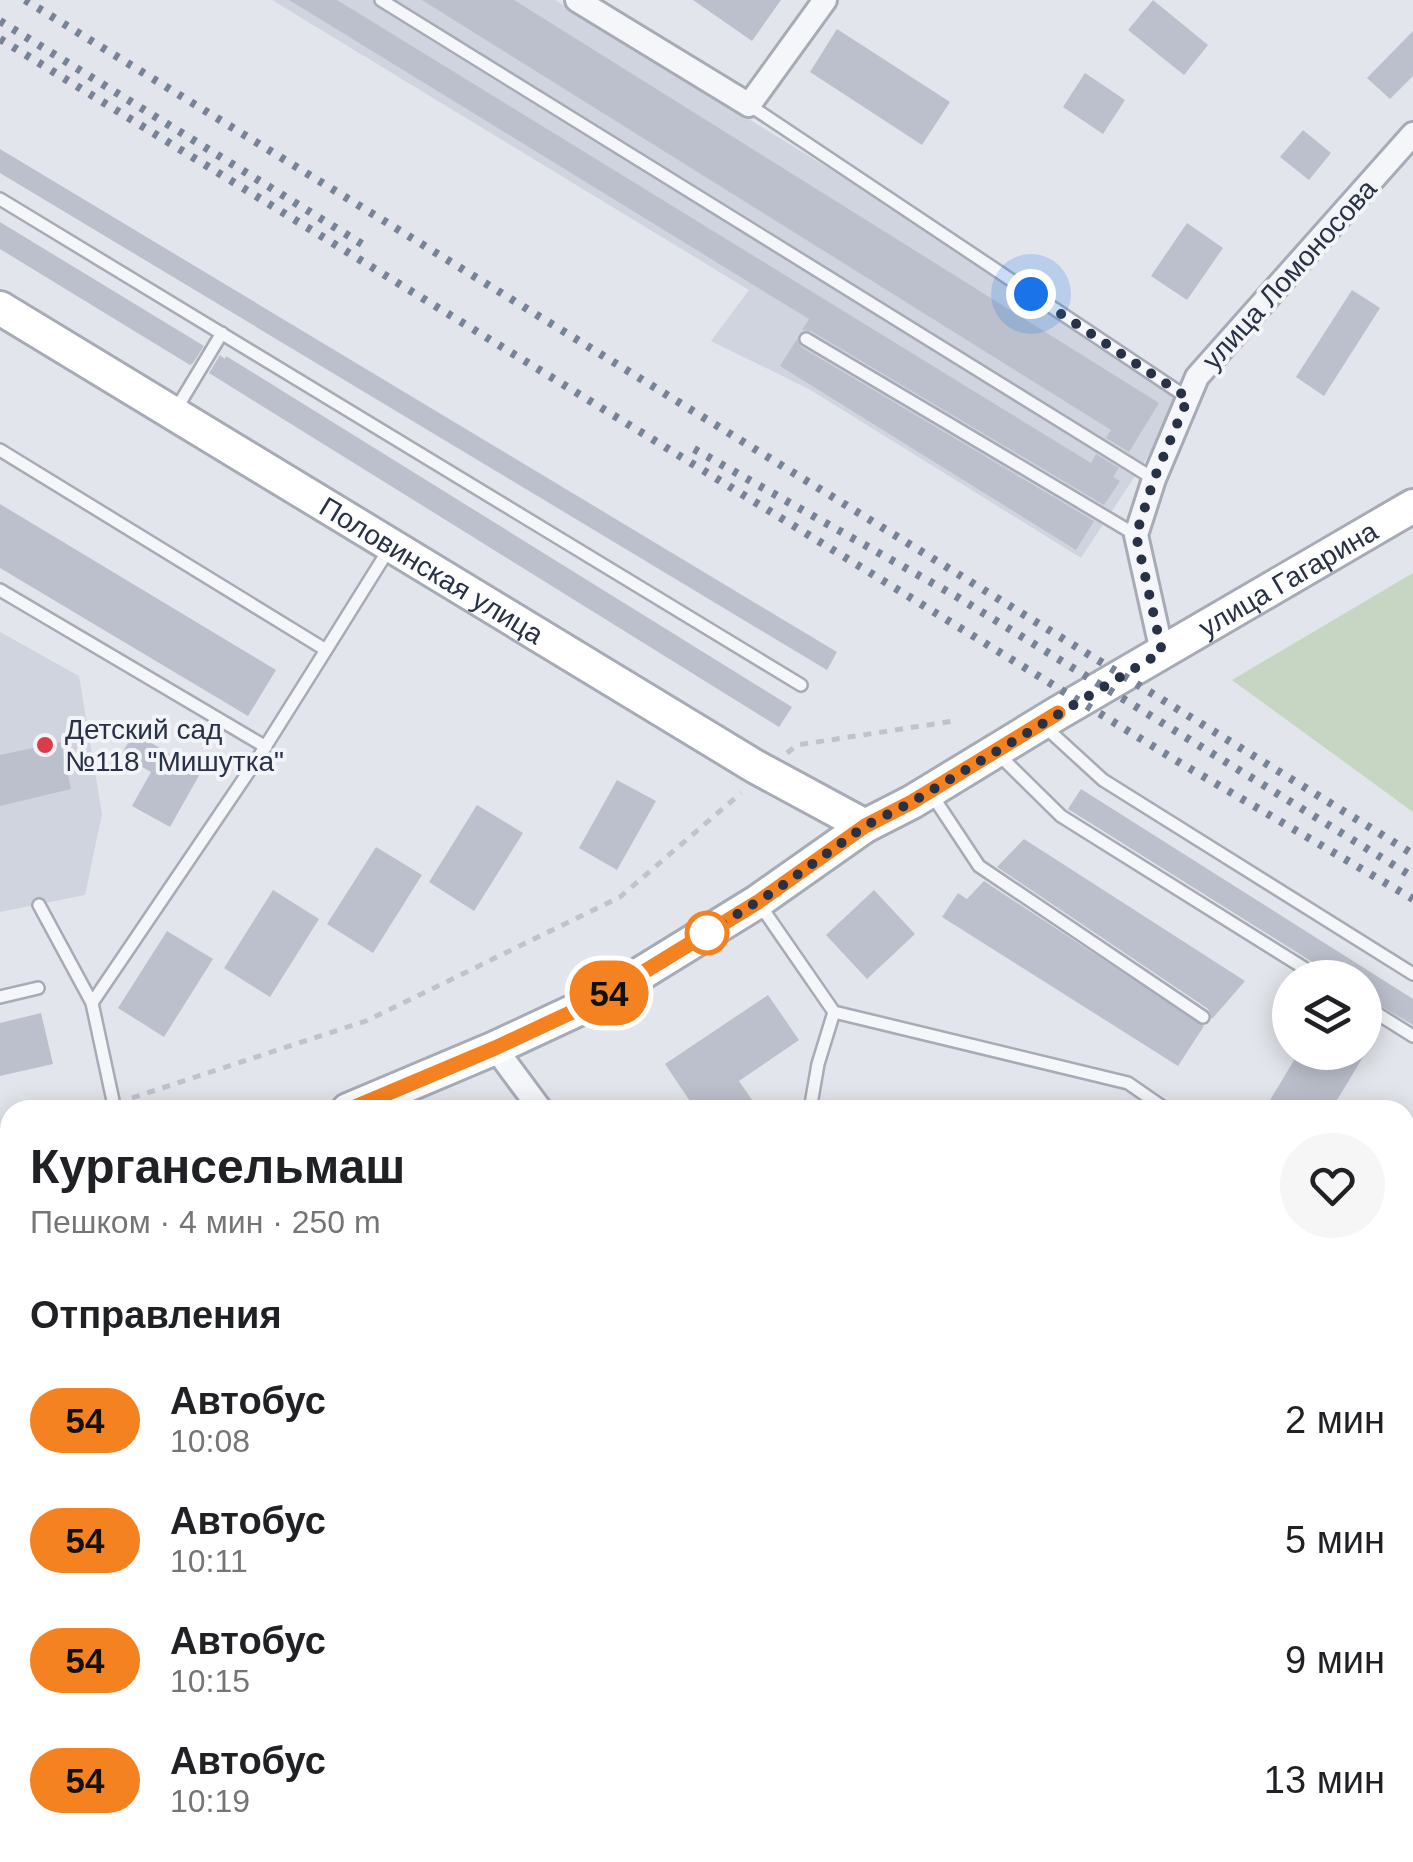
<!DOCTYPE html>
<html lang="ru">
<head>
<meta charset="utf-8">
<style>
	:root { --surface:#fff; --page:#f6f6f6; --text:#202124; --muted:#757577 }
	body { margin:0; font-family:Arial,sans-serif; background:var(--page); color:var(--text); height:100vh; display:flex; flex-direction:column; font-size:38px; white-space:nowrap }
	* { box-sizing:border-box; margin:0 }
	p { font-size:32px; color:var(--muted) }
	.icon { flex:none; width:55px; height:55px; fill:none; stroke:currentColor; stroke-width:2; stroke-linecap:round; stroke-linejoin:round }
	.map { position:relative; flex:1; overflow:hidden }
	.drawer { position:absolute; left:0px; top:1100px; width:1415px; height:762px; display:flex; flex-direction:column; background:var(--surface); border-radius:30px 30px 0 0; box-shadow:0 5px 25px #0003 }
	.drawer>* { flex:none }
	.badge { padding:0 20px; border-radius:32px; font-size:35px; line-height:65px }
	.controls { position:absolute; left:1272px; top:960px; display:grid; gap:20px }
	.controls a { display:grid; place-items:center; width:110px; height:110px; border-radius:50%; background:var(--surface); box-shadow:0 5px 25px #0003; font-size:50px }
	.you { position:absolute; width:50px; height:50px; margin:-25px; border:8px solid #fff; border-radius:50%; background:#1a73e8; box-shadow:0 0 0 15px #1a73e833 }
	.map>.badge { position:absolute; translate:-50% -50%; box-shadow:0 0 0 5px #fff }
	h2 { padding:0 30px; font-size:38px; line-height:90px }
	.round { display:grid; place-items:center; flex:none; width:105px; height:105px; border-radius:52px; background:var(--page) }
	.summary { display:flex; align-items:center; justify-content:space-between; height:170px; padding:0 30px }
	h1 { font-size:48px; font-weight:600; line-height:75px }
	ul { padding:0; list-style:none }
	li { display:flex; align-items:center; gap:30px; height:120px; padding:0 30px }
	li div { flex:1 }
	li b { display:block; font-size:38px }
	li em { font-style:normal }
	li .badge { min-width:110px; font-weight:700; text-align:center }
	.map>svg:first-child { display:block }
	.built { fill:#cfd4de }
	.green { fill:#c6d6c2 }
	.building { fill:#bbc0cc }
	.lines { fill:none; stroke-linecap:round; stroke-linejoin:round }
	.lane-casing { stroke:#a6abb6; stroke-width:16 }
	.street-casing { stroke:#a6abb6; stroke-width:28 }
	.secondary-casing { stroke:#a6abb6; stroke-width:38 }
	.path { stroke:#c0c3ca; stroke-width:5; stroke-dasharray:8 8; stroke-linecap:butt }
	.lane { stroke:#f5f6f9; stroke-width:11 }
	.street { stroke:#f5f6f9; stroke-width:22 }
	.secondary { stroke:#fff; stroke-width:32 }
	.rail { stroke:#798397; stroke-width:8; stroke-dasharray:5 10; stroke-linecap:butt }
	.line-casing { stroke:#fff; stroke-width:22 }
	.line { stroke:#f58220; stroke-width:15 }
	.walk { stroke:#283145; stroke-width:10; stroke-dasharray:0 18 }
	.poi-dot { fill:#dc3c4a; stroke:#f2f4f8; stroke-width:4 }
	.stop-dot { fill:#fff; stroke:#f58220; stroke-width:5 }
	.labels { text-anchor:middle; stroke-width:8; stroke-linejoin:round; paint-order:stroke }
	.street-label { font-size:28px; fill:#283145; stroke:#f2f4f8 }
	.poi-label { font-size:28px; fill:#283145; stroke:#f2f4f8; text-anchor:start }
</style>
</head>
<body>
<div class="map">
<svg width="1413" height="1862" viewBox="0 0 1413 1862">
	<rect width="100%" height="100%" fill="#e2e5eb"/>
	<path class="built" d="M 272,0 L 555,0 L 1191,391 L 1081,558 L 809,389 L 711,341 L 749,290 Z
		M 0,632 L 79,676 L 102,814 L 85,895 L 0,912 Z
		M 10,1437 L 10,1605 L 0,1617 L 0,1439 Z
		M 1405,1795 L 1413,1801 L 1413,1862 L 512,1862 L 521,1852 L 615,1853 L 622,1858 L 627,1852 L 1405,1852 Z"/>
	<path class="green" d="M 1413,573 L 1413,812 L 1232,680 Z"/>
	<path class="building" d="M 289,0 L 337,0 L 1091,463 L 1096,454 L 1119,468 L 1113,477 L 1120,481 L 1104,505 L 811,331 L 802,330 L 809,319 Z
		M 422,0 L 514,0 L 1159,403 L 1129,452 L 1106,438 L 1111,430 Z
		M 693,0 L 781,0 L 752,41 Z
		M 1153,0 L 1208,45 L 1184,75 L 1128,30 Z
		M 837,29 L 950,102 L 922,145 L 810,72 Z
		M 1413,31 L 1413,76 L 1390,99 L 1367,78 Z
		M 1085,73 L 1125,100 L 1103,134 L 1063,107 Z
		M 1303,130 L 1331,153 L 1309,180 L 1280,157 Z
		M 0,149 L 837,652 L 827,670 L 0,173 Z
		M 0,222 L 204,346 L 193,363 L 190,365 L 0,249 Z
		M 1187,223 L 1223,248 L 1187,300 L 1151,276 Z
		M 1352,290 L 1380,308 L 1324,396 L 1296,377 Z
		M 797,339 L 801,347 L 1094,521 L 1076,550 L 780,366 Z
		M 220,355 L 225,359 L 226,356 L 792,707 L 779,727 L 209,373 Z
		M 0,504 L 276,670 L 248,716 L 0,568 Z
		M 134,733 L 201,772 L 170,827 L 132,806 L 151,772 L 121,755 Z
		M 61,742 L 71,789 L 0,806 L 0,755 Z
		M 617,780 L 656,801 L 617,870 L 579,848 Z
		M 1081,789 L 1413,999 L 1413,1025 L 1365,997 L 1365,978 L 1331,978 L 1325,970 L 1068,809 Z
		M 477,805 L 523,833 L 474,911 L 429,882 Z
		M 1024,839 L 1245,981 L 1212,1019 L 1208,1009 L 997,867 Z
		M 376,847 L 422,875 L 373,953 L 327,924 Z
		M 984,881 L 1204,1026 L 1178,1066 L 942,917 L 958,893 L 967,899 Z
		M 273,890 L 319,919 L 270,997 L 224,968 Z
		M 874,890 L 915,934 L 867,979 L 826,935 Z
		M 167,931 L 213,959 L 164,1037 L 118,1008 Z
		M 768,995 L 799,1040 L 739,1081 L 759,1110 L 696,1110 L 665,1064 Z
		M 41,1013 L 53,1064 L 0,1076 L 0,1023 Z
		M 1299,1052 L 1366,1052 L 1331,1110 L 1264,1110 Z"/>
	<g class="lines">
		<defs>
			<path id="lane" d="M 381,0 L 1154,479
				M 749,105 L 1188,398
				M 0,199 L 801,685
				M 806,339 L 1136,535
				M 175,411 L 222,333
				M 0,450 L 326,650 L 389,549
				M 0,590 L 266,747
				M 1044,726 L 1103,780 L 1413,974
				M 996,752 L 1061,816 L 1320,978
				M 932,795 L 979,866 L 1203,1017
				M 39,905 L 92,1003 L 115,1110
				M 760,905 L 834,1012 L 818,1064 L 810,1110
				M 0,997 L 38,988
				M 92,1003 L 260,755 L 326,650
				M 1365,1006 L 1413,1036
				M 834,1012 L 1128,1083 L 1167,1110
				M 1405,1239 L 1413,1226
				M 1405,1287 L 1413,1275
				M 0,1678 L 10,1667
				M 1405,1711 L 1413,1716
				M 97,1862 L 105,1852
				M 235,1862 L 243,1852
				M 392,1862 L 398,1852"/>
			<path id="street" d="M 577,0 L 749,105 L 825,0
				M 1162,652 L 1136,535 L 1154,479 L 1197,377 L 1413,134
				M 495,1048 L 541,1110
				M 1405,1358 L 1413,1361"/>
			<g id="secondary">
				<path id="s1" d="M 0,308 L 756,767 L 865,826"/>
				<path id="s2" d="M 348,1110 L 495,1048 L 598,1000 L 757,902 L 865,826 L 912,802 L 1058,713 L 1413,506"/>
				<path d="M 0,1200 L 10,1199"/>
			</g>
		</defs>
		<use href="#lane" class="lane-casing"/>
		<use href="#street" class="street-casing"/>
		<use href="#secondary" class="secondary-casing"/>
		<path class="path" d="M 787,753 L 797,745 L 954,721
			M 132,1098 L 366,1021 L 620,897 L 741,793
			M 0,1129 L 10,1127"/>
		<use href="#lane" class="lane"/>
		<use href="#street" class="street"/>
		<use href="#secondary" class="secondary"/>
		<path class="rail" d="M 25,0 L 1413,854
			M 0,21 L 362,244
			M 0,39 L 1177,761 L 1413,899
			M 694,449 L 959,598 L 1413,877
			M 0,1386 L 10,1384
			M 1405,1758 L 1413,1763"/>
	</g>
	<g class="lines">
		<defs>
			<path id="line" d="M 348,1110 L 495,1048 L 598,1000 L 758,902 L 865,826 L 912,802 L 1058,713"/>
		</defs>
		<use href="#line" class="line-casing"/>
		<use href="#line" class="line"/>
		<path class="walk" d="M 707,933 L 776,890 L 865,826 L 912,802 L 1162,652 L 1136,535 L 1154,479 L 1188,398 L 1031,294"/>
	</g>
	<circle class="poi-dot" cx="45" cy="745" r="10"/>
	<circle class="stop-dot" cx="707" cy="933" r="20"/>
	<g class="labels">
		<g class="street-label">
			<text transform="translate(1289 274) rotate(-48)" y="10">улица Ломоносова</text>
			<text dy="10" stroke="none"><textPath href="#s1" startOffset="505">Половинская улица</textPath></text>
			<text dy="10" stroke="none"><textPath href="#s2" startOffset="1082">улица Гагарина</textPath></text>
		</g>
		<g class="poi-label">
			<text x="65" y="739">Детский сад<tspan x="65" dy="32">№118 "Мишутка"</tspan></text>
		</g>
	</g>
</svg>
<div class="controls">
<a><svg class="icon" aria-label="layers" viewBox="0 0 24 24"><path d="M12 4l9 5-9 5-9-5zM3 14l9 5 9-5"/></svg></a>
</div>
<div class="you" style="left:1031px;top:294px"></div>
<b class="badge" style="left:609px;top:993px;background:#f58220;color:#111">54</b>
<section class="drawer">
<div class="summary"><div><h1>Кургансельмаш</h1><p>Пешком · 4 мин · 250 m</p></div><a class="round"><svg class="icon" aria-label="heart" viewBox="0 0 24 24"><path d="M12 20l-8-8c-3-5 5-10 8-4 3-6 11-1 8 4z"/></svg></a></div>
<h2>Отправления</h2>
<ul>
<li><span class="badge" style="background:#f58220;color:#111">54</span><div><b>Автобус</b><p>10:08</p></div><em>2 мин</em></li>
<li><span class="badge" style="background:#f58220;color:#111">54</span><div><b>Автобус</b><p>10:11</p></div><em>5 мин</em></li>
<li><span class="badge" style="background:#f58220;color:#111">54</span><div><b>Автобус</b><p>10:15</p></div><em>9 мин</em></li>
<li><span class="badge" style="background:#f58220;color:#111">54</span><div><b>Автобус</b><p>10:19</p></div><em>13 мин</em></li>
</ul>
</section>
</div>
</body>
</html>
